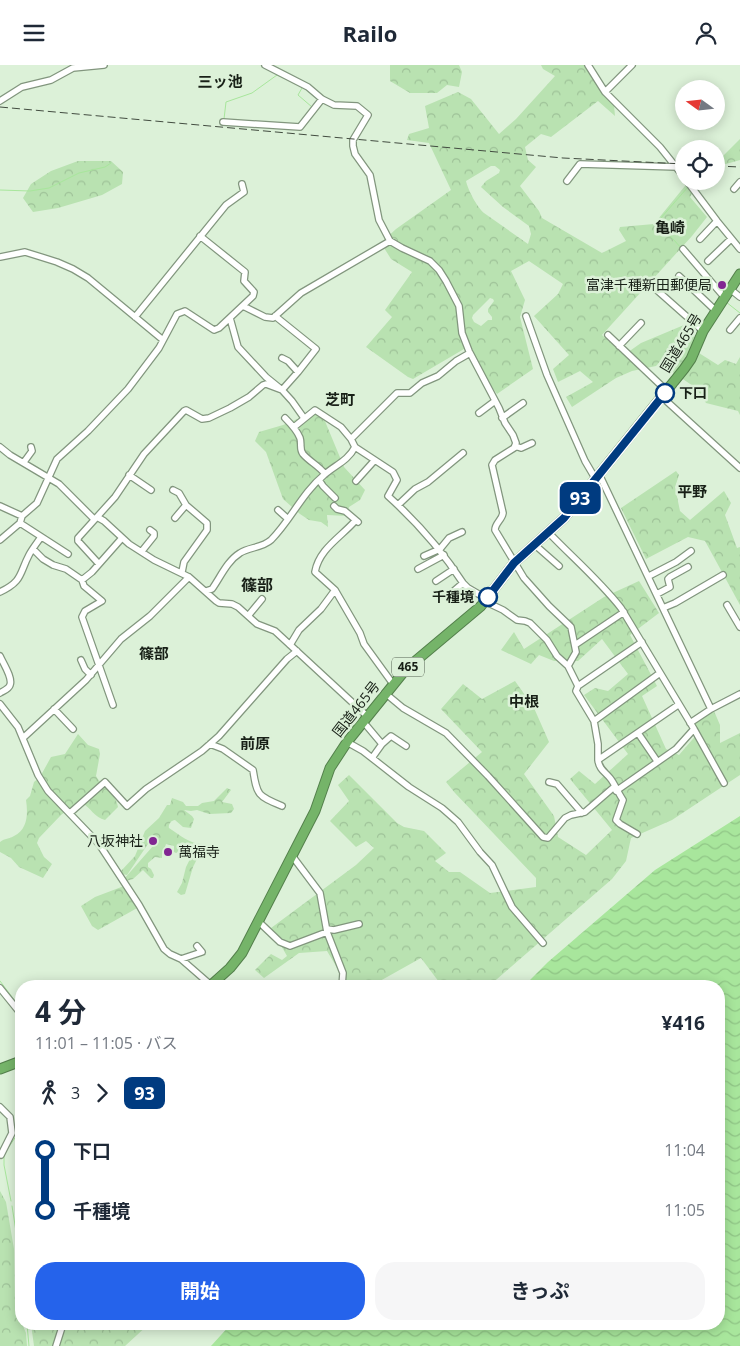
<!DOCTYPE html>
<html lang="ja">
<head>
<meta charset="utf-8">
<style>
	:root { --surface:#fff; --page:#f6f6f7; --text:#1f2937; --muted:#747a83; --accent:#2563eb }
	body { margin:0; font-family:"Open Sans","Noto Sans JP",sans-serif; background:var(--page); color:var(--text); height:100vh; display:flex; flex-direction:column; font-size:19px; white-space:nowrap }
	* { box-sizing:border-box; margin:0 }
	p { font-size:16px; color:var(--muted) }
	.icon { flex:none; width:28px; height:28px; fill:none; stroke:currentColor; stroke-width:2; stroke-linecap:round; stroke-linejoin:round }
	.map { position:relative; flex:1; overflow:hidden }
	.panel { position:absolute; left:15px; top:915px; width:710px; height:350px; display:flex; flex-direction:column; background:var(--surface); border-radius:20px; box-shadow:0 2px 12px #0003 }
	.panel>* { flex:none }
	.badge { padding:0 10px; border-radius:8px; font-size:18px; line-height:32px }
	.needle { width:32px; rotate:285deg }
	.tools { position:absolute; left:675px; top:15px; display:grid; gap:10px }
	.tools a { display:grid; place-items:center; width:50px; height:50px; border-radius:50%; background:var(--surface); box-shadow:0 2px 12px #0003; font-size:25px }
	.map>.badge { position:absolute; translate:-50% -50%; box-shadow:0 0 0 2px #fff }
	.legs { display:flex; align-items:center; gap:8px; height:55px; padding:0 20px; font-size:16px }
	.legs p { margin-inline-start:auto }
	.headline { display:flex; align-items:center; justify-content:space-between; height:85px; padding:0 20px }
	h1 { font-size:28px; font-weight:700; line-height:38px }
	.primary-button { display:flex; gap:10px; margin-top:auto; padding:10px 20px }
	.primary-button a { flex:1; height:58px; border-radius:20px; background:var(--accent); color:#fff; font-size:20px; font-weight:700; line-height:58px; text-align:center }
	.primary-button a+a { background:var(--page); color:var(--text) }
	ul { padding:0 20px; list-style:none }
	li { display:flex; align-items:center; gap:18px; height:60px; font-size:19px }
	li i { display:grid; place-items:center; width:8px; height:100%; margin:0 6px; background:currentColor }
	li i::after { content:''; width:12px; height:12px; margin:-6px; border:4px solid; border-radius:50%; background:var(--surface) }
	li p { margin-inline-start:auto }
	li:first-child i { background:linear-gradient(#0000 50%,currentColor 0) }
	li:last-child i { background:linear-gradient(currentColor 50%,#0000 0) }
	header { display:flex; justify-content:space-between; align-items:center; height:65px; padding:0 20px; background:var(--surface); font-size:22px; font-weight:700 }
	.map>svg:first-child { display:block }
	.forest { fill:url(#forest-crowns); fill-rule:evenodd }
	.water { fill:url(#water-waves) }
	.lines { fill:none; stroke-linecap:round; stroke-linejoin:round }
	.stream { stroke:#a8e69c; stroke-width:1 }
	.minor-casing { stroke:#82967e; stroke-width:8 }
	.highway-casing { stroke:#54804c; stroke-width:11 }
	.minor { stroke:#fff; stroke-width:5.5 }
	.highway { stroke:#75b469; stroke-width:9 }
	.rail { stroke:#424c40; stroke-width:1; stroke-dasharray:8 4; stroke-linecap:butt }
	.line-1-casing { stroke:#fff; stroke-width:11 }
	.line-1 { stroke:#003b80; stroke-width:8 }
	.poi-dot { fill:#812692; stroke:#dcf1d8; stroke-width:2 }
	.stop-1-dot { fill:#fff; stroke:#003b80; stroke-width:2.5 }
	.labels { text-anchor:middle; stroke-width:5; stroke-linejoin:round; paint-order:stroke }
	.shield { fill:#dcf1d8; stroke:#535f51; stroke-width:1 }
	.shield-label { font-size:12px; font-weight:bold; fill:#182017 }
	.poi-label { font-size:14px; fill:#182017; stroke:#dcf1d8; text-anchor:end }
	.street-label { font-size:14px; fill:#182017; stroke:#dcf1d8 }
	.stop-label { font-size:14px; font-weight:bold; fill:#182017; stroke:#dcf1d8; text-anchor:start }
	.neighbourhood-label { font-size:15px; font-weight:bold; fill:#182017; stroke:#dcf1d8 }
	.quarter-label { font-size:16px; font-weight:bold; fill:#182017; stroke:#dcf1d8 }
</style>
</head>
<body>
<header><svg class="icon" aria-label="menu" viewBox="0 0 24 24"><path d="M4 6h16M4 12h16M4 18h16"/></svg>Railo<svg class="icon" aria-label="person" viewBox="0 0 24 24"><circle cx="12" cy="8" r="4"/><path d="M4 21q1-7 8-7t8 7"/></svg></header>
<div class="map">
<svg width="740" height="1281" viewBox="0 0 740 1281">
	<defs>
		<pattern id="forest-crowns" width="20" height="18" patternUnits="userSpaceOnUse" patternTransform="scale(1.25)"><rect width="20" height="18" fill="#b9e2b1"/><path d="M2 6a3 3 0 1 1 6 0M12 15a3 3 0 1 1 6 0" fill="none" stroke="#9ec298"/></pattern>
		<pattern id="water-waves" width="16" height="10" patternUnits="userSpaceOnUse" patternTransform="scale(1.25)"><rect width="16" height="10" fill="#a8e69c"/><path d="M0 5q4-4 8 0t8 0" fill="none" stroke="#90c586"/></pattern>
	</defs>
	<rect width="100%" height="100%" fill="#dcf1d8"/>
	<path class="forest" d="M 390,0 L 459,0 L 462,7 L 459,22 L 447,20 L 437,28 L 410,28 L 390,16 Z
		M 541,0 L 587,0 L 614,40 L 615,51 L 598,36 L 551,72 L 541,69 L 525,82 L 528,95 L 536,102 L 520,121 L 539,146 L 542,153 L 602,188 L 626,176 L 619,165 L 620,162 L 654,159 L 689,116 L 701,116 L 690,132 L 707,152 L 692,171 L 602,270 L 624,290 L 641,278 L 684,260 L 696,265 L 691,283 L 718,300 L 725,295 L 736,299 L 740,292 L 740,350 L 738,346 L 706,338 L 696,323 L 671,306 L 683,290 L 672,284 L 656,301 L 632,306 L 616,313 L 572,342 L 566,332 L 593,317 L 580,306 L 558,317 L 553,304 L 569,290 L 534,251 L 558,229 L 563,219 L 529,196 L 511,206 L 525,235 L 520,252 L 533,304 L 497,329 L 464,284 L 413,314 L 408,312 L 366,282 L 392,252 L 385,245 L 412,207 L 391,194 L 381,178 L 396,164 L 451,125 L 429,78 L 407,75 L 409,69 L 429,63 L 425,41 L 458,27 L 471,34 L 499,69 L 516,54 L 555,11 L 543,4 ZM 491,101 L 495,101 L 500,105 L 499,108 L 486,116 L 481,122 L 503,142 L 529,161 L 531,169 L 528,179 L 484,148 C 477,142 468,125 466,116 ZM 490,233 L 493,234 L 494,236 L 488,244 L 488,247 L 492,252 L 492,255 L 488,255 L 481,261 L 474,257 L 472,253 L 473,250 Z
		M 740,74 L 740,95 L 726,99 L 720,98 L 719,95 Z
		M 78,96 L 111,96 L 123,107 L 122,119 L 102,130 L 58,143 L 33,147 L 23,133 L 31,119 L 51,106 Z
		M 314,347 L 322,349 L 344,402 L 365,425 L 360,435 L 349,442 L 347,451 L 327,450 L 328,462 L 321,457 L 309,455 L 300,449 L 283,434 L 266,387 L 255,376 L 259,367 L 283,360 Z
		M 676,406 L 679,410 L 675,422 L 680,446 L 690,455 L 724,426 L 731,438 L 725,450 L 737,483 L 740,482 L 740,540 L 705,476 L 688,472 L 646,494 L 621,443 Z
		M 639,516 L 659,548 L 630,570 L 657,621 L 642,631 L 666,684 L 679,690 L 698,668 L 694,662 C 697,653 706,648 714,646 L 720,660 L 720,678 L 740,668 L 740,710 L 672,755 L 631,773 L 626,796 L 612,814 L 489,921 L 442,921 L 421,893 L 371,921 L 348,921 L 327,886 L 299,888 L 264,913 L 255,905 L 271,889 L 282,895 L 287,891 L 271,863 L 356,800 L 374,783 L 366,776 L 356,782 L 330,756 L 349,736 L 338,720 L 349,710 L 397,758 L 404,762 L 424,766 L 446,788 L 435,796 L 449,807 L 460,807 L 490,828 L 536,822 L 536,813 L 455,728 L 446,717 L 482,687 L 441,644 L 463,619 L 482,634 L 515,616 L 534,643 L 549,677 L 524,709 L 554,751 L 558,772 L 586,790 L 612,765 L 570,714 L 579,706 L 595,719 L 628,689 L 584,630 L 595,623 L 608,626 L 628,609 L 602,574 L 578,596 L 554,596 L 539,590 L 531,599 L 501,585 L 514,567 L 524,584 L 604,532 Z
		M 78,669 L 88,680 L 99,684 L 100,689 L 96,711 C 102,722 116,728 118,742 L 105,755 C 95,753 90,742 81,737 L 78,737 L 61,750 L 39,773 L 37,778 L 44,792 L 52,799 L 43,813 L 19,802 L 11,793 L 0,787 L 0,777 C 5,773 9,774 14,771 C 28,764 28,748 26,735 L 30,731 L 34,717 L 40,712 L 51,692 L 65,689 Z
		M 227,723 L 231,725 L 222,737 L 232,739 L 234,744 L 231,748 L 209,749 L 197,745 L 191,746 L 184,745 L 192,751 L 194,754 L 191,763 L 183,762 L 175,755 C 171,755 168,760 169,763 C 180,770 190,779 202,779 L 202,784 L 193,802 L 185,829 L 181,830 L 177,827 L 182,818 L 186,802 L 192,790 L 191,785 L 188,783 L 176,788 L 174,787 L 174,781 L 166,779 L 162,789 L 162,793 L 155,792 L 148,798 L 148,802 L 151,804 L 154,810 L 153,813 L 151,813 L 143,805 L 133,814 L 126,816 L 124,814 L 153,781 L 157,773 L 155,772 L 150,776 L 127,810 L 122,809 L 121,806 L 135,791 L 145,766 L 159,753 L 167,740 L 170,740 L 172,733 L 183,737 L 186,741 L 198,741 L 202,738 L 214,736 Z
		M 124,821 L 139,842 L 98,865 L 92,861 L 81,841 L 95,832 Z
		M 0,1126 L 6,1137 L 14,1184 L 15,1242 L 26,1268 L 27,1281 L 0,1281 Z
		M 31,1259 L 149,1259 L 125,1281 L 34,1281 Z"/>
	<path class="water" d="M 740,751 L 740,1281 L 211,1281 L 231,1259 L 719,1259 L 719,921 L 524,921 L 548,897 L 655,805 Z"/>
	<g class="lines">
		<path class="stream" d="M 302,23 L 298,30 L 312,42
			M 224,54 L 226,37 L 252,28 L 277,10 L 289,15
			M 0,125 L 30,126 L 49,123 L 79,108 L 105,102 L 111,98
			M 681,183 L 659,158 L 660,154 L 688,122
			M 726,237 L 740,248
			M 0,916 L 21,944
			M 6,1086 L 21,1064
			M 4,1090 L 4,1100 L 11,1136
			M 12,1141 L 21,1198
			M 27,1259 L 29,1281"/>
		<defs>
			<path id="minor" d="M 265,0 L 308,22 L 322,34 L 334,40 L 357,41 L 368,50 L 353,75 L 353,81 L 355,89 L 370,110 L 379,155 L 390,176 L 402,183 L 430,196 L 439,205 L 446,216 L 459,241 L 462,268 L 469,286 L 499,343 L 505,358 L 513,370 L 516,378 L 514,383 L 495,395 L 492,400 L 503,448 C 502,455 495,458 495,465 L 524,513 L 549,541 L 571,562 L 576,587 L 568,601
				M 588,0 L 605,27 L 660,82 L 684,112
				M 605,27 L 632,0
				M 0,36 L 22,22 L 51,15 L 73,3 L 104,0
				M 223,57 L 300,62 L 322,34
				M 567,116 L 580,99 L 677,102
				M 687,116 L 717,156 L 740,184
				M 734,124 L 740,117
				M 700,174 L 717,156
				M 683,184 L 725,233
				M 0,192 L 25,187 L 57,197 L 73,204 L 88,213 L 163,275
				M 708,196 L 731,174
				M 679,211 L 716,246
				M 650,219 L 703,266
				M 730,224 L 740,232
				M 243,241 L 265,252 L 273,253 L 301,228 L 390,176
				M 526,251 L 547,310 L 585,396 L 595,413
				M 135,252 L 226,140 L 244,127 L 242,119
				M 230,253 L 238,282 L 266,312 L 282,325 L 292,336 L 304,353
				M 730,265 L 740,253
				M 608,270 L 667,326
				M 619,281 L 641,258
				M 282,293 L 288,296 L 298,307
				M 662,332 L 740,403
				M 479,348 L 495,336
				M 285,353 C 291,359 297,365 300,373 C 302,379 299,384 303,389 C 310,397 319,401 325,409
				M 502,353 L 523,338
				M 294,362 L 315,345 L 341,362 L 351,374 L 355,382 L 393,407 L 397,415 L 388,431 C 418,458 441,484 463,518 L 468,523 L 487,534
				M 351,374 L 397,328 L 410,328 L 422,318 L 438,311 L 456,296 L 470,288
				M 515,381 L 521,383 L 532,378
				M 0,382 L 10,390 L 59,419 L 94,454
				M 24,397 L 32,386 L 31,382
				M 599,409 L 711,644
				M 129,410 L 151,425
				M 319,415 L 323,421 L 335,433
				M 356,416 L 374,396
				M 173,425 L 179,428 L 186,440 L 207,458 L 207,465 L 184,497 L 182,507
				M 398,440 L 415,424 L 428,417 L 463,388
				M 0,441 L 22,451
				M 334,441 L 337,444 L 345,446 L 358,457
				M 278,445 L 288,454
				M 97,452 L 104,456 L 129,479 L 154,495 L 189,512 L 216,536 L 219,538 L 232,539 L 238,542 L 257,559 L 275,566 L 367,651
				M 175,453 L 186,440
				M 355,456 C 341,472 319,484 315,507 L 335,525 L 360,568 L 364,579 L 393,619
				M 20,458 L 68,489
				M 549,468 C 573,493 599,515 621,543 L 694,664 L 724,718
				M 0,475 L 20,458 L 22,451 L 37,438 L 57,394 L 88,366 L 128,324 L 159,283 L 177,249 L 185,246 L 214,265 L 219,263 L 253,231 L 254,227 L 244,216 L 245,207 L 200,171
				M 535,480 L 559,501
				M 33,484 L 43,494 L 53,500 L 66,504 L 82,515 L 92,507 L 122,473
				M 142,486 L 154,471 L 154,468 L 150,465
				M 424,491 L 440,484 L 449,473 L 462,467
				M 99,499 L 78,476 L 78,473 L 115,432 L 144,389 L 184,346 L 186,345 L 202,354 L 209,353 L 230,343 L 249,332 L 263,320 L 266,319 L 282,325 L 298,307 L 316,284 L 275,251
				M 418,504 L 444,490
				M 649,511 L 676,497 L 691,486
				M 82,515 L 84,521 L 102,536 L 85,546 L 82,552 L 113,640
				M 436,516 L 454,504
				M 206,526 L 212,524 C 220,513 227,496 240,488 C 249,482 262,483 271,475 C 291,455 302,428 324,410 C 335,400 348,396 355,382
				M 0,527 C 23,516 19,509 29,490 C 32,484 37,478 41,472
				M 443,529 L 449,530 L 463,518
				M 657,529 L 670,522 L 668,514 L 670,512 L 688,502
				M 484,536 L 503,545 L 517,555 L 525,556 L 530,558 L 547,575 L 557,591 L 568,601 L 578,621
				M 727,540 L 740,562
				M 663,543 L 675,538 L 723,510
				M 248,551 L 262,534
				M 290,580 L 299,565 L 321,544 L 335,525
				M 575,580 L 624,547
				M 0,591 C 3,598 13,613 10,620 C 9,624 3,626 0,628
				M 81,595 L 85,604 L 91,610
				M 385,628 L 403,643 L 446,668 L 488,711 L 543,772 L 548,773 L 565,753 L 571,750 L 585,747 L 614,722
				M 0,639 L 18,662 L 38,710 L 48,726 L 99,779 L 139,840 L 164,884 L 170,889 L 181,894 L 212,921
				M 54,644 L 73,664
				M 594,656 L 660,608
				M 690,658 L 711,644 L 740,629
				M 366,660 L 382,679
				M 638,668 L 657,696
				M 23,673 L 86,615 L 121,574 L 150,551 L 189,512
				M 347,677 L 363,686 L 409,722 L 442,743 L 458,757 L 480,787 L 492,800 L 512,842 L 543,878
				M 210,679 L 223,684 L 253,705 C 257,731 258,731 282,741
				M 372,693 L 382,679 L 391,671 L 406,681
				M 598,695 L 598,679 L 594,656 L 576,626 L 578,621 L 642,577
				M 549,717 L 557,719 L 582,748
				M 616,726 L 676,684 L 694,664
				M 70,748 L 105,717 L 127,741 L 146,724 L 202,686 L 219,671 L 287,594 L 297,586
				M 637,769 L 620,759 L 616,755 L 623,735 C 618,728 615,719 610,713 C 605,707 599,704 598,695 L 678,640
				M 293,792 L 320,828 L 327,867 L 343,908 L 342,921
				M 259,857 L 280,877 L 290,881 L 327,867
				M 327,864 L 334,865 L 359,859
				M 181,894 L 202,887 L 197,881
				M 0,923 L 21,949
				M 0,1042 L 10,1052 L 12,1068 L 1,1090
				M 56,1281 L 63,1259"/>
			<path id="highway" d="M 210,921 L 230,903 L 242,888 L 315,746 L 330,703 L 347,677 L 406,604 L 481,541 L 514,498 L 564,453 L 684,304 L 691,294 L 703,266 L 740,209
				M 0,1004 L 21,996"/>
		</defs>
		<use href="#minor" class="minor-casing"/>
		<use href="#highway" class="highway-casing"/>
		<use href="#minor" class="minor"/>
		<use href="#highway" class="highway"/>
		<path class="rail" d="M 0,42 L 563,93 L 684,99
			M 716,101 L 740,102"/>
	</g>
	<g class="lines">
		<defs>
			<path id="line-1" d="M 488,532 L 514,498 L 564,453 L 665,328"/>
		</defs>
		<use href="#line-1" class="line-1-casing"/>
		<use href="#line-1" class="line-1"/>
	</g>
	<g class="poi-dot">
		<circle cx="722" cy="220" r="5"/>
		<circle cx="153" cy="776" r="5"/>
		<circle cx="168" cy="787" r="5"/>
	</g>
	<g class="stop-1-dot">
		<circle cx="665" cy="328" r="9"/>
		<circle cx="488" cy="532" r="9"/>
	</g>
	<g class="labels">
		<rect class="shield" x="392" y="592.5" width="32" height="19" rx="4"/>
		<g class="shield-label">
			<text x="408" y="606">465</text>
		</g>
		<g class="poi-label">
			<text x="712" y="225">富津千種新田郵便局</text>
			<text x="143" y="781">八坂神社</text>
			<text x="178" y="792" text-anchor="start">萬福寺</text>
		</g>
		<g class="street-label">
			<text transform="translate(681 278) rotate(-59)" y="5">国道465号</text>
			<text transform="translate(356 644) rotate(-52)" y="5">国道465号</text>
		</g>
		<g class="stop-label">
			<text x="679" y="333">下口</text>
			<text x="474" y="537" text-anchor="end">千種境</text>
		</g>
		<g class="neighbourhood-label">
			<text x="220" y="22">三ッ池</text>
			<text x="670" y="168">亀崎</text>
			<text x="340" y="340">芝町</text>
			<text x="692" y="432">平野</text>
			<text x="154" y="594">篠部</text>
			<text x="524" y="642">中根</text>
			<text x="255" y="684">前原</text>
		</g>
		<g class="quarter-label">
			<text x="257" y="526">篠部</text>
		</g>
	</g>
</svg>
<div class="tools">
<a><svg class="needle" viewBox="-14 -14 28 28"><path d="M0-13l5 13h-10z" fill="#e53935"/><path d="M0 13l5-13h-10z" fill="#747a83"/></svg></a>
<a><svg class="icon" aria-label="locate" viewBox="0 0 24 24"><circle cx="12" cy="12" r="6"/><path d="M12 2v4M12 18v4M2 12h4M18 12h4"/></svg></a>
</div>
<b class="badge" style="left:580px;top:433px;background:#003b80;color:#fff">93</b>
<section class="panel">
<div class="headline"><div><h1>4 分</h1><p>11:01 – 11:05 · バス</p></div><b>¥416</b></div>
<div class="legs"><svg class="icon" aria-label="walk" viewBox="0 0 24 24"><circle cx="13" cy="4" r="2"/><path d="M13 8l-2 6 4 7M11 14l-3 7M7 12l3-4h3l4 4"/></svg>3<svg class="icon" aria-label="forward" viewBox="0 0 24 24"><path d="M9 5l7 7-7 7"/></svg><b class="badge" style="background:#003b80;color:#fff">93</b></div>
<ul>
<li><i style="color:#003b80"></i><b>下口</b><p>11:04</p></li>
<li><i style="color:#003b80"></i><b>千種境</b><p>11:05</p></li>
</ul>
<div class="primary-button"><a>開始</a><a>きっぷ</a></div>
</section>
</div>
</body>
</html>
